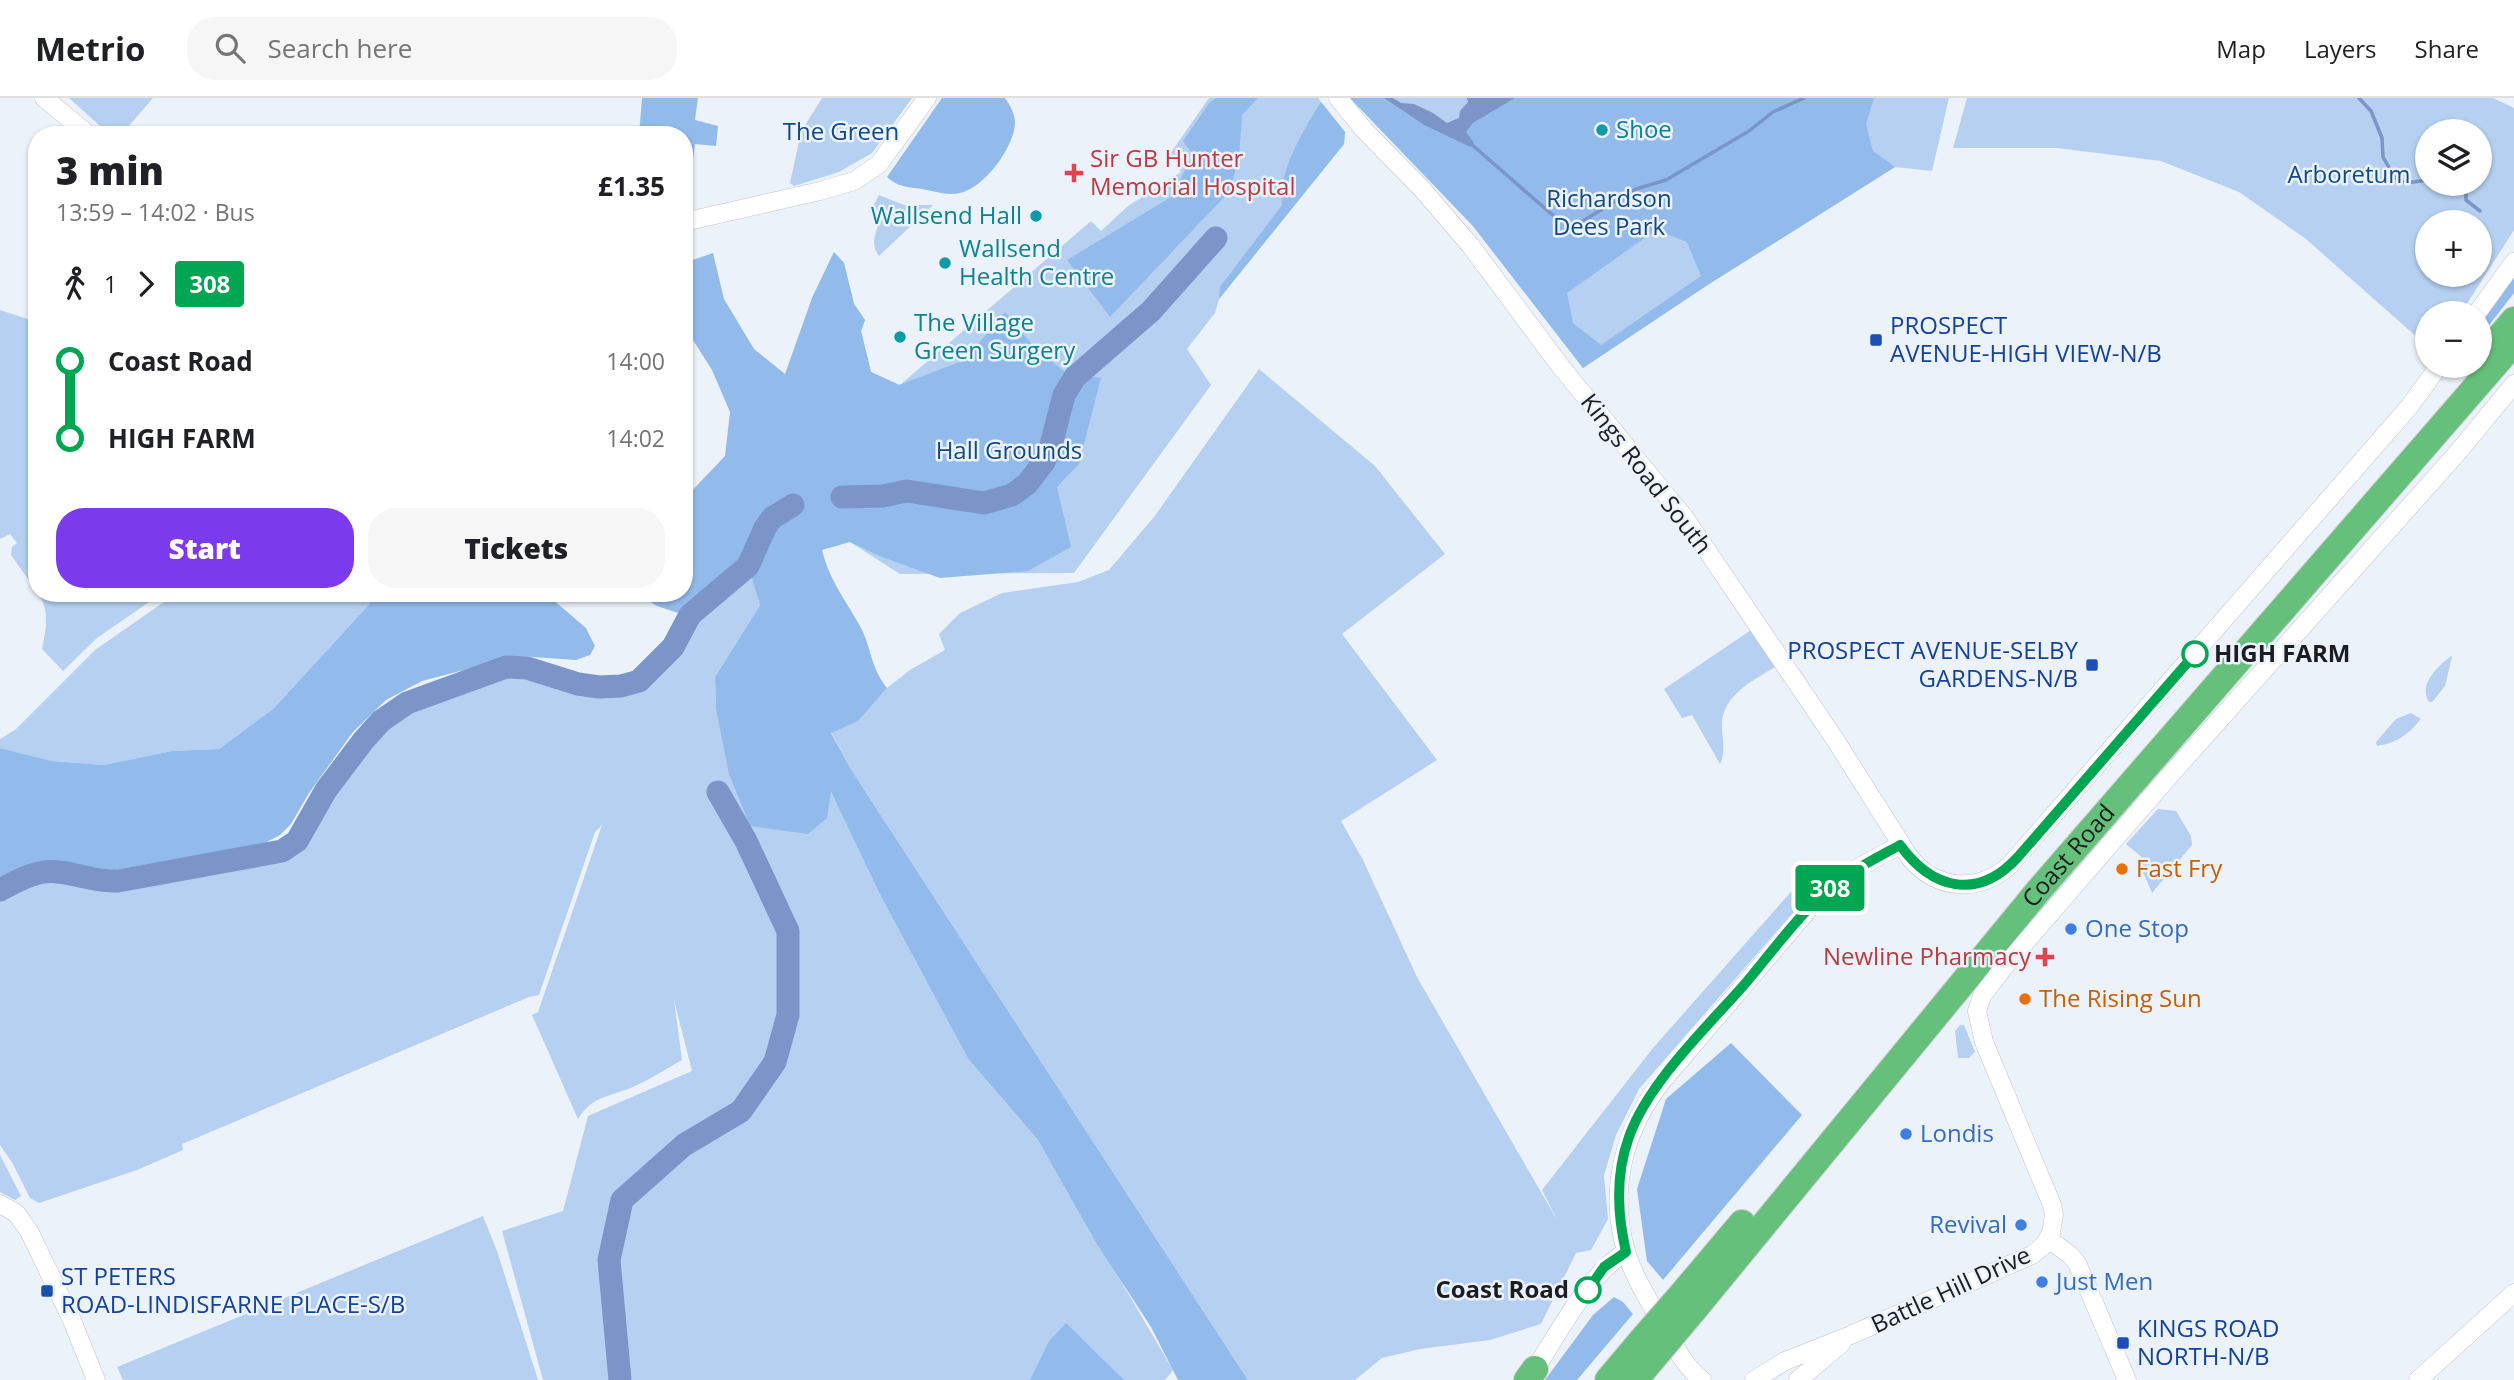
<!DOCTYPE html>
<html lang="en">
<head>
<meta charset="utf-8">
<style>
	:root { --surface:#fff; --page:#f6f6f6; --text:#202124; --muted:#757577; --line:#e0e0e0; --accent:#7c3aed }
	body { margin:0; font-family:"Open Sans",sans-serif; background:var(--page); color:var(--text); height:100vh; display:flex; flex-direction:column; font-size:26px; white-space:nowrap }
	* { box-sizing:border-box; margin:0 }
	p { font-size:23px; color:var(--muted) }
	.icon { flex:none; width:38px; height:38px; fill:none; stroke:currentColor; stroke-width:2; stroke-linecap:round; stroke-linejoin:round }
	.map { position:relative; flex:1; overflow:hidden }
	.details { position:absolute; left:28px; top:28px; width:665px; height:476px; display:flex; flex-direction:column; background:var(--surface); border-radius:28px; box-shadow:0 2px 5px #0004 }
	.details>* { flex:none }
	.badge { padding:0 14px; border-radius:5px; font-size:24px; line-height:46px }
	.controls { position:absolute; left:2415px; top:21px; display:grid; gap:14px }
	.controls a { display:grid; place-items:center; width:77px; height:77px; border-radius:50%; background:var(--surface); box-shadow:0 2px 5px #0004; font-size:35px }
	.map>.badge { position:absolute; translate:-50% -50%; box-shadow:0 0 0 4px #fff }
	.legs { display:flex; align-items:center; gap:10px; height:77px; padding:0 28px; font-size:23px }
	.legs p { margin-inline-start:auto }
	.head { display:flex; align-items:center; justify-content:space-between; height:119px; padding:0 28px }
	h1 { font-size:38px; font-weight:800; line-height:52px }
	.button { display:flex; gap:14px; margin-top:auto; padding:14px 28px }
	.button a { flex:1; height:80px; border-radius:28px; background:var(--accent); color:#fff; font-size:28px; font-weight:800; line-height:80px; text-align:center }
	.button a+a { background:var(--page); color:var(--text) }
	ul { padding:0 28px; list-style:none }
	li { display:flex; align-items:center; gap:24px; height:77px; font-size:26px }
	li i { display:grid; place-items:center; width:10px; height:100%; margin:0 9px; background:currentColor }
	li i::after { content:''; width:18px; height:18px; margin:-9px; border:5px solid; border-radius:50%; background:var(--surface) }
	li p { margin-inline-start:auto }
	li:first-child i { background:linear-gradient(#0000 50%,currentColor 0) }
	li:last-child i { background:linear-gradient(currentColor 50%,#0000 0) }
	header { display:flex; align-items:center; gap:42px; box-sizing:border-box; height:98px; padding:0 35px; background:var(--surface); border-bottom:2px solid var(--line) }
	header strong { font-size:33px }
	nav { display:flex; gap:38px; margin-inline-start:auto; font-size:24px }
	.search { width:490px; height:63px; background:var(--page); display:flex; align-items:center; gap:18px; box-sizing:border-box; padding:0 24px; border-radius:28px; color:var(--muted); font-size:26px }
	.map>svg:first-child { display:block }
	.green { fill:#b5d0f1; fill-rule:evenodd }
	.forest { fill:#92bbec; fill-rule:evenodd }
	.water { fill:#7b95c9 }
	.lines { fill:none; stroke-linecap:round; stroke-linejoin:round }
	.stream { stroke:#7b95c9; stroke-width:3.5 }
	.river { stroke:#7b95c9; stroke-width:23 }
	.minor-casing { stroke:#bec4cc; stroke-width:19 }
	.highway-casing { stroke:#cdcdce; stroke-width:28 }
	.minor { stroke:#fff; stroke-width:18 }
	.highway { stroke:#64c07a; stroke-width:26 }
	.highway-bridge-casing { stroke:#cdcdce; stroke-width:28; stroke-linecap:butt }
	.highway-bridge { stroke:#64c07a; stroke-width:26 }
	.line-1-casing { stroke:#fff; stroke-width:16 }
	.line-1 { stroke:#00a651; stroke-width:10 }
	.culture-dot { fill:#0f9aa8; stroke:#ecf2fa; stroke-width:2.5 }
	.health-dot { fill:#e0444e; stroke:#ecf2fa; stroke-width:2.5 }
	.transit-dot { fill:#1a4fb4; stroke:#ecf2fa; stroke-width:2.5 }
	.stop-1-dot { fill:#fff; stroke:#00a651; stroke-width:3.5 }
	.food-dot { fill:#e8710a; stroke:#ecf2fa; stroke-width:2.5 }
	.shop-dot { fill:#3f7fe0; stroke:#ecf2fa; stroke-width:2.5 }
	.labels { text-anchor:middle; stroke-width:5; stroke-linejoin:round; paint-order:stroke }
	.culture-label { font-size:24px; fill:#0d838f; stroke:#ecf2fa; text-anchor:start }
	.park-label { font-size:24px; fill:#114b86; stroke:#ecf2fa }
	.health-label { font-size:24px; fill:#be3a42; stroke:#ecf2fa; text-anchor:start }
	.transit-label { font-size:24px; fill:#164399; stroke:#ecf2fa; text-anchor:start }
	.street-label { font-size:24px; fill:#1b1d20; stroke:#ecf2fa }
	.stop-label { font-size:24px; font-weight:bold; fill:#1b1d20; stroke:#ecf2fa; text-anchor:start }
	.food-label { font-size:24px; fill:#c56008; stroke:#ecf2fa; text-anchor:start }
	.shop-label { font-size:24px; fill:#366cbe; stroke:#ecf2fa; text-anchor:start }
</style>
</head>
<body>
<header>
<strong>Metrio</strong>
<div class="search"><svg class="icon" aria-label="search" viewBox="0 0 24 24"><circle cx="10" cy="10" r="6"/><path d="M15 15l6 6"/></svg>Search here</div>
<nav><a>Map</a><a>Layers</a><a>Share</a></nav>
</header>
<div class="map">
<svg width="2514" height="1282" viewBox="0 0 2514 1282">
	<rect width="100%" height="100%" fill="#ecf2fa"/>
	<path class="green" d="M 69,0 L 153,0 L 121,37 L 110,37 Z
		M 822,0 L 912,0 L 872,55 L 839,74 L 794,88 L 790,85 L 801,34 Z
		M 1209,0 L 1318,0 L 1345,34 L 1344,46 L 1219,201 L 1215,215 L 1187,251 L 1211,287 L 1074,475 L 900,476 L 850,444 L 800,250 L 812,200 L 834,154 L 844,165 L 854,206 L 865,222 L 861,233 L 871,274 L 900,287 L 1091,123 L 1101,133 L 1128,108 L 1181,74 L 1170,56 Z
		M 1350,0 L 1949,0 L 1932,73 L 1895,69 L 1706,188 L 1583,270 L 1473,128 Z
		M 1967,0 L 2493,0 L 2514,10 L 2514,132 L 2461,215 L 2427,215 L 2427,248 L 2306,141 L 2239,94 L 2161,63 L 2057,50 L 1953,50 ZM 2427,33 L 2480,33 L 2480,86 L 2427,86 ZM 2427,124 L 2480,124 L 2480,177 L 2427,177 Z
		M 879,97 L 904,107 L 933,107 L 879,158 C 869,145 877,134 880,119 L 873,108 Z
		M 0,212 L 37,224 L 37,494 L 11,457 L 12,449 L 17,445 L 10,436 L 0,441 Z
		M 1259,271 L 1375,368 L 1445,456 L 1342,536 L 1437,662 L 1341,723 L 1363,762 L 1417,879 L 1557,1122 L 1542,1092 L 1653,950 L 1813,769 L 1840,771 L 1817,787 L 1639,991 L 1616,1037 L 1604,1077 L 1608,1121 L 1591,1152 L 1576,1155 L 1541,1226 L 1490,1242 L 1420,1251 L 1382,1260 L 1355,1282 L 1248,1282 L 852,673 L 831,634 L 858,622 L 887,590 L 910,572 L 945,552 L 939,536 L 960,515 L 1002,495 L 1078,484 L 1109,472 L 1154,419 Z
		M 751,477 L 760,507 L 715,579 L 716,611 L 830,693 L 969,962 L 1038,1042 L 1173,1272 L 1165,1282 L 543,1282 L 502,1133 L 563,1113 L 588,1018 L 692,973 L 674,902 L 682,962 C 666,971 650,981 633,989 C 610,999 593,997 578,1021 L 532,917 L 538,914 L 602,727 L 595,734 L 539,897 L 529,899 L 182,1046 L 183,1052 L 137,1072 L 39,1105 L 30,1100 L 13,1066 L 0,1047 L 0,799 C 12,792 26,783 40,780 C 66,775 91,789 117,788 L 277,760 C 315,744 309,727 328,697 C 345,669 380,629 407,611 C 420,602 436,600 451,595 C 472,588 493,573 516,574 C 558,575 593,611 640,589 C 667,576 679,543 699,522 C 714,506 734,492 751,477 Z
		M 38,495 L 162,495 L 97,540 L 63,573 L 42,551 C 46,531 50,513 38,495 Z
		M 177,495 L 384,495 L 374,501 L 274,610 L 219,651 L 172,653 L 104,667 L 52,663 L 0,650 L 0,641 L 15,632 L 95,552 Z
		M 1757,528 L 1780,566 C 1758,580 1721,596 1722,628 C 1722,640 1726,654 1720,666 L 1692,617 L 1682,620 L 1664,591 Z
		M 2451,558 L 2452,559 L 2445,588 L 2432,604 L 2429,604 C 2418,587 2437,569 2451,558 Z
		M 2411,615 L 2421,621 C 2409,636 2397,645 2377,648 L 2376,644 L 2396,621 Z
		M 2158,711 L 2176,713 L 2191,738 L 2192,747 L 2152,795 L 2143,774 L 2144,769 L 2140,766 L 2144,761 L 2126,746 Z
		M 1960,927 L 1964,927 L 1975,954 L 1969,960 L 1958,960 L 1955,933 Z
		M 0,1057 L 21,1098 L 15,1102 L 0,1094 Z
		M 483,1118 L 497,1153 L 538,1282 L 123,1282 L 117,1269 Z"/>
	<path class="forest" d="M 642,0 L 698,0 L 695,22 L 718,28 L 716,48 L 695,46 L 688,102 L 684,102 L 684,37 L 639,37 Z
		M 942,0 L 1005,0 C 1010,7 1015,16 1015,25 C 1014,50 984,90 960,95 C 947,98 934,93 922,91 C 908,89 897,89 887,79 Z
		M 1216,0 L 1258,0 L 1242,17 L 1239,59 L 1230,93 L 1110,219 L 1067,162 L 1171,99 L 1193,57 L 1183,43 L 1210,4 Z
		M 1350,0 L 1384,0 L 1424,27 L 1470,49 L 1466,34 L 1473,25 L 1515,0 L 1874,0 L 1866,26 L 1873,53 L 1895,69 L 1706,188 L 1583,270 L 1473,128 ZM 1656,132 L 1687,144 L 1701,178 L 1601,247 L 1573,225 L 1567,195 Z
		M 1321,4 L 1345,34 L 1344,46 L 1219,201 L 1220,189 L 1282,107 C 1277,75 1304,31 1321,4 Z
		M 834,154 L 844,165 L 854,206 L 865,222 L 861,233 L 871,274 L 899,287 L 965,262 L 1005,214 L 1036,251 L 1065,274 L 1101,280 L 1079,366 L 1057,389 L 1071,449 L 1028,473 L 940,480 L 882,459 L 850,444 L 822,452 C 830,484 846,502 861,530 C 872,552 870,568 887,590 L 858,623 L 831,635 L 852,673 L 1248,1282 L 1178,1282 L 1151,1229 L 1097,1146 L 1038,1042 L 969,962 L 881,798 L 831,694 L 827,720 L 808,736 L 750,728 L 729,676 L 716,611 L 715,579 L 760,507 L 751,478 L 699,522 L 657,508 L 636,495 L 684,495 L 684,401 L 725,358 L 730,314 L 712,272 L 684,228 L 684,165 L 713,155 L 724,201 L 754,251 L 785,276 L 812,200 Z
		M 2514,179 L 2514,195 L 2480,239 L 2480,227 Z
		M 384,495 L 545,495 L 586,530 L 595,548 L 590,557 L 576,562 L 518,558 L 422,583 L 386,602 L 353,634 L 309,695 L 291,726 L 280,737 L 263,746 L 115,772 L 40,763 L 0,783 L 0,650 L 52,663 L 104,667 L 172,653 L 219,651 L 274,610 L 374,501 Z
		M 1731,945 L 1802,1017 L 1663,1182 L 1647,1163 L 1637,1091 L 1666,1001 Z
		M 1614,1199 L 1623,1204 L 1633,1216 L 1577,1282 L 1545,1282 L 1593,1217 Z
		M 1066,1225 L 1124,1282 L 1030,1282 L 1049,1243 Z"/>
	<path class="water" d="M 1384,0 L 1393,0 L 1401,5 L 1414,6 L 1433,15 L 1447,25 L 1459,20 L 1460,13 L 1468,4 L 1467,0 L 1515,0 L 1473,25 L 1466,34 L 1474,45 L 1470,49 L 1424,27 Z
		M 874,387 L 907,393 L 897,401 L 898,405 L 893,407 L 888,404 C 875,411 857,406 842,404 L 842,395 Z"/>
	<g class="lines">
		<path class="stream" d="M 2359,0 L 2371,13 L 2382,40 L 2383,59 L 2395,80 L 2407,85 L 2427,82
			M 1470,45 L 1556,120 L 1569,126 L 1581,124 L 1636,91 L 1666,82 L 1749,33 L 1773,14 L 1804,0
			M 2466,86 L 2466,102 L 2480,113"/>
		<path class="river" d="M 842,399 L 883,398 L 907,393 L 984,405 L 1012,397 L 1027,386 L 1044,364 L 1050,351 L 1064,297 L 1075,279 L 1151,213 L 1216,140
			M 0,792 C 17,783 37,771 58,774 C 79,776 97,784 118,783 L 282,753 L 297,743 L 326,692 L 363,643 L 381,623 L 407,605 L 506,569 L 527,570 L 578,586 L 599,589 L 621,588 L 639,583 L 673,549 L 690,517 L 748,468 L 765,430 L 772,420 L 793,407
			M 620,1282 L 609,1162 L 622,1102 L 684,1047 L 741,1013 L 775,964 L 788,917 L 788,833 L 746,743 L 718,694"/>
		<defs>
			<path id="minor" d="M 44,0 L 89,37
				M 1338,0 L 1365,33 L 1421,90 L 1470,147 L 1561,269 L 1685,420 L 1834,640 L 1910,760 C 1937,792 1977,795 2009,768 L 2409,309 L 2439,268
				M 684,124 L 820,93 L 854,83 L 879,66 L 927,0
				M 2477,215 L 2514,164
				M 0,1106 L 16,1115 L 29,1133 L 71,1220 L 96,1282
				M 2048,1141 L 2069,1156 L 2077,1165 L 2127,1282
				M 1535,1271 C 1558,1236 1590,1174 1626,1154
				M 1702,1282 C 1682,1266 1672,1243 1659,1221 C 1647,1199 1633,1177 1626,1153 C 1608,1092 1624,1031 1663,982 L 1820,798 L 1854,772 L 1900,747
				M 1754,1282 L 1785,1263 L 1851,1237 L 2032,1157 L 2044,1147 L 2051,1135 L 2054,1117 L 2052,1107 L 1984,944 L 1977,913 L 1982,898 L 2003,870 L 2164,684 L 2459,353 L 2514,286
				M 1798,1282 L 1841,1246
				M 2418,1282 L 2514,1195"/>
			<g id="highway">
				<path d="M 2485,256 L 2514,222"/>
				<path d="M 1682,1196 L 1742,1125"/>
				<path id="s1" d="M 1693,1213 L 2039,792 L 2514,245"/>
				<path d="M 1527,1282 L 1535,1271"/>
				<path d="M 1608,1282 L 1640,1244"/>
				<path d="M 1635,1282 L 1651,1263"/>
			</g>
		</defs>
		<use href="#minor" class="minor-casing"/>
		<use href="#highway" class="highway-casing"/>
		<use href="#minor" class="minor"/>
		<use href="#highway" class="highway"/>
		<defs>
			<path id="highway-bridge" d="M 1640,1244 L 1682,1196
				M 1651,1263 L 1693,1213"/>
		</defs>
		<use href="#highway-bridge" class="highway-bridge-casing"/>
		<use href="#highway-bridge" class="highway-bridge"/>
	</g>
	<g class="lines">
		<defs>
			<path id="line-1" d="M 1588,1192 L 1604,1169 L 1626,1154 C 1617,1115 1615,1077 1629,1039 C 1648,985 1706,930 1744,887 C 1769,858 1792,825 1820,799 C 1843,776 1873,762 1900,747 C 1932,791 1977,803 2017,760 L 2195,556"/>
		</defs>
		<use href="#line-1" class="line-1-casing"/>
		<use href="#line-1" class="line-1"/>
	</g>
	<g class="culture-dot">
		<circle cx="1602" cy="32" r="7"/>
		<circle cx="1036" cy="118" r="7"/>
		<circle cx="945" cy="165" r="7"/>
		<circle cx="900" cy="239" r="7"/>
	</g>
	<g class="health-dot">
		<path d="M1070.5 64.5h7v7h7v7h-7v7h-7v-7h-7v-7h7z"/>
		<path d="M2041.5 848.5h7v7h7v7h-7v7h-7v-7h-7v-7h7z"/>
	</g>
	<g class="transit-dot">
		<rect x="1869" y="235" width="14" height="14" rx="3.5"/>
		<rect x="2085" y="560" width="14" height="14" rx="3.5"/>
		<rect x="40" y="1186" width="14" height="14" rx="3.5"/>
		<rect x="2116" y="1238" width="14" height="14" rx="3.5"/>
	</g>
	<g class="stop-1-dot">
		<circle cx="2195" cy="556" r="12"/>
		<circle cx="1588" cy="1192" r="12"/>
	</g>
	<g class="food-dot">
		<circle cx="2122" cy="771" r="7"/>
		<circle cx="2025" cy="901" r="7"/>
	</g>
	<g class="shop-dot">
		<circle cx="2071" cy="831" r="7"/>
		<circle cx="1906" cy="1036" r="7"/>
		<circle cx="2021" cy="1127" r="7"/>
		<circle cx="2042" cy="1184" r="7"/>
	</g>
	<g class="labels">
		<g class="culture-label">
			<text x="1616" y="40">Shoe</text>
			<text x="1022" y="126" text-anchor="end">Wallsend Hall</text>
			<text x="959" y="159">Wallsend<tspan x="959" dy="28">Health Centre</tspan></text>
			<text x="914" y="233">The Village<tspan x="914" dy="28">Green Surgery</tspan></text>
		</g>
		<g class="park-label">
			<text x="841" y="42">The Green</text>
			<text x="2349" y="85">Arboretum</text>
			<text x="1609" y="109">Richardson<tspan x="1609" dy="28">Dees Park</tspan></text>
			<text x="1009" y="361">Hall Grounds</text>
		</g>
		<g class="health-label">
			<text x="1090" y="69">Sir GB Hunter<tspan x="1090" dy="28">Memorial Hospital</tspan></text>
			<text x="2031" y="867" text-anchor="end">Newline Pharmacy</text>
		</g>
		<g class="transit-label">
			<text x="1890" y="236">PROSPECT<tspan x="1890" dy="28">AVENUE-HIGH VIEW-N/B</tspan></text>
			<text x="2078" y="561" text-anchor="end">PROSPECT AVENUE-SELBY<tspan x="2078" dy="28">GARDENS-N/B</tspan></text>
			<text x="61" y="1187">ST PETERS<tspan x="61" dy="28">ROAD-LINDISFARNE PLACE-S/B</tspan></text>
			<text x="2137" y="1239">KINGS ROAD<tspan x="2137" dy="28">NORTH-N/B</tspan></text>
		</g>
		<g class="street-label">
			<text transform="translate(1646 376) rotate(52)" y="8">Kings Road South</text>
			<text dy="8" stroke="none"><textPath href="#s1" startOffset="590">Coast Road</textPath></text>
			<text transform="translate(1951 1192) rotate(-25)" y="8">Battle Hill Drive</text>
		</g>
		<g class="stop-label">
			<text x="2214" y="564">HIGH FARM</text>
			<text x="1569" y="1200" text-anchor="end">Coast Road</text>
		</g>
		<g class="food-label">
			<text x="2136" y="779">Fast Fry</text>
			<text x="2039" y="909">The Rising Sun</text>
		</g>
		<g class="shop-label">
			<text x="2085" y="839">One Stop</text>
			<text x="1920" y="1044">Londis</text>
			<text x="2007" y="1135" text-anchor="end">Revival</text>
			<text x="2056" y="1192">Just Men</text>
		</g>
	</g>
</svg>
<div class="controls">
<a><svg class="icon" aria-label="layers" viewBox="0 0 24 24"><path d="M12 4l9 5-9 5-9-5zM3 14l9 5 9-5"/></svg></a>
<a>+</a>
<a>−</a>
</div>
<b class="badge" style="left:1830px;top:790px;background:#00a651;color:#fff">308</b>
<section class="details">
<div class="head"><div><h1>3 min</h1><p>13:59 – 14:02 · Bus</p></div><b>£1.35</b></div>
<div class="legs"><svg class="icon" aria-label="walk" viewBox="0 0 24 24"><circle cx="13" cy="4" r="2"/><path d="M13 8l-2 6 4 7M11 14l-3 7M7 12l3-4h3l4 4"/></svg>1<svg class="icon" aria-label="forward" viewBox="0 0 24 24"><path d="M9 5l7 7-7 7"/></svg><b class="badge" style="background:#00a651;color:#fff">308</b></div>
<ul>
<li><i style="color:#00a651"></i><b>Coast Road</b><p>14:00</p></li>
<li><i style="color:#00a651"></i><b>HIGH FARM</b><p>14:02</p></li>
</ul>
<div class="button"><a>Start</a><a>Tickets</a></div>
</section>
</div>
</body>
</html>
